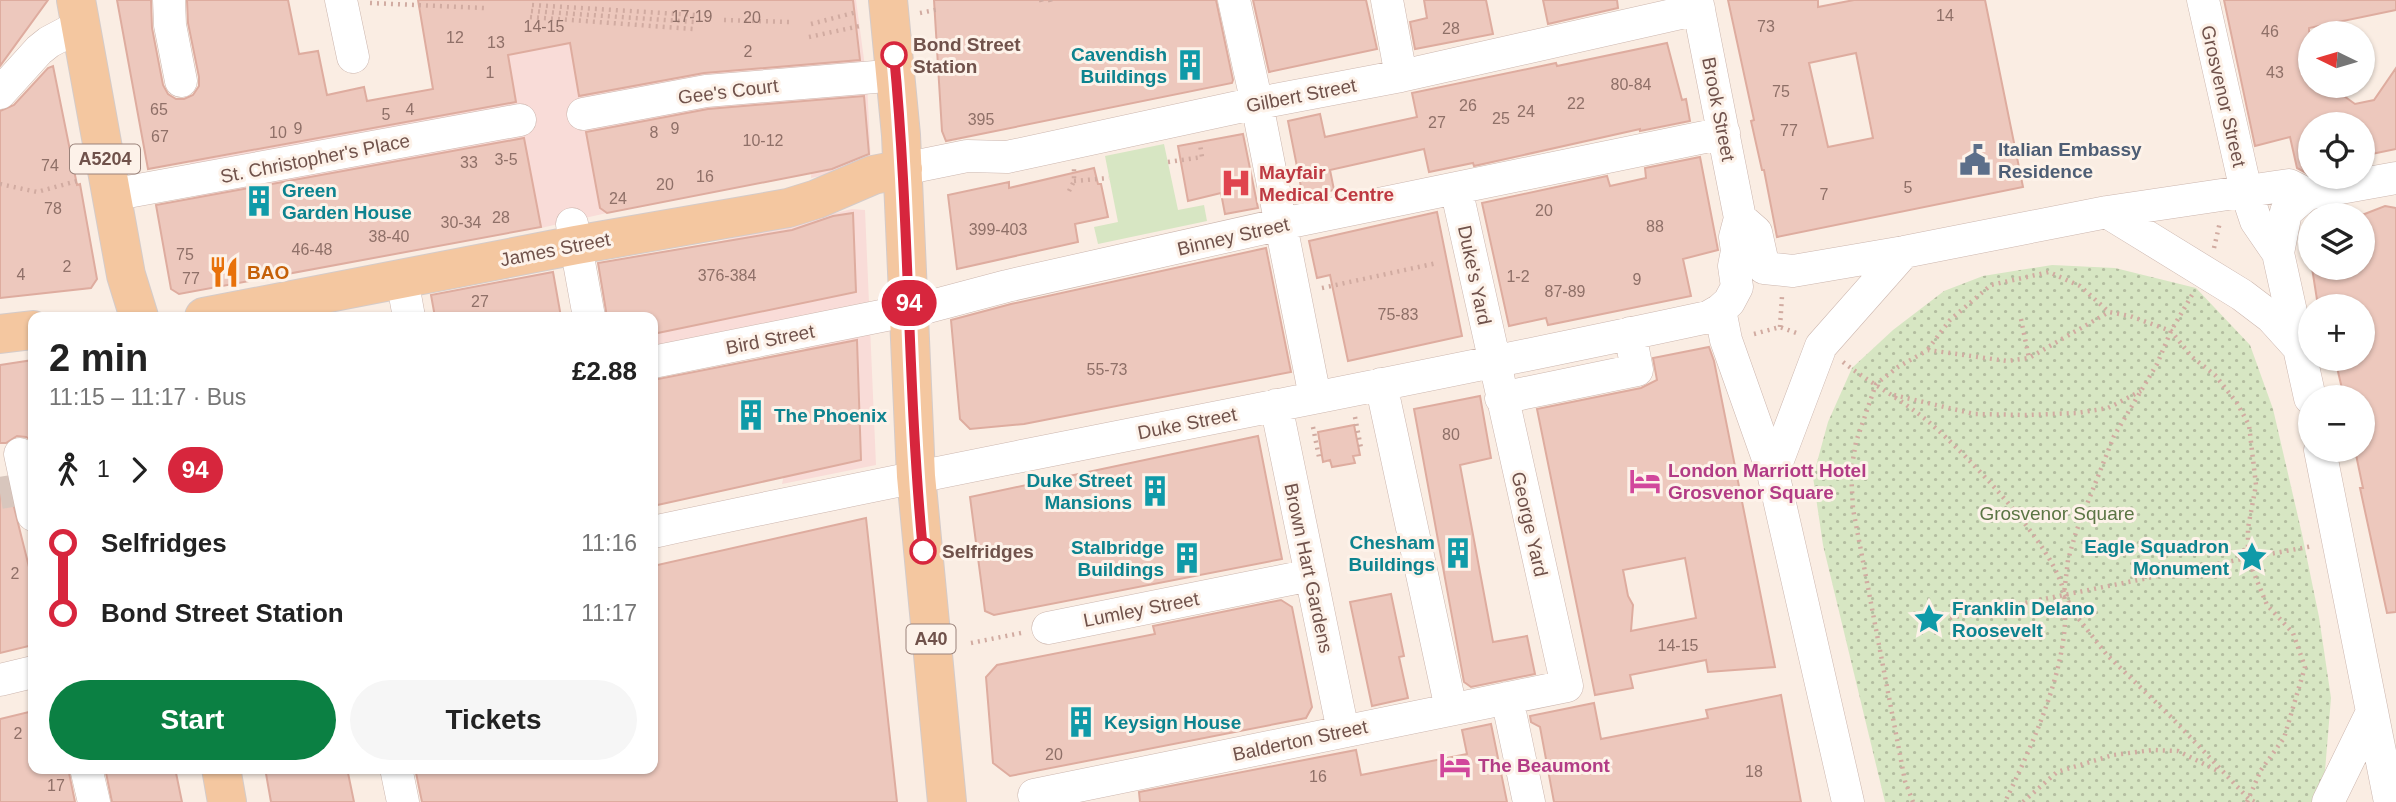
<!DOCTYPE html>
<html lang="en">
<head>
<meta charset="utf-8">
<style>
	:root { --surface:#fff; --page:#f6f6f6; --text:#222; --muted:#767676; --accent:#0b8043 }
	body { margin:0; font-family:Arial,sans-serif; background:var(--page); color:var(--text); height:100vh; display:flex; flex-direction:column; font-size:26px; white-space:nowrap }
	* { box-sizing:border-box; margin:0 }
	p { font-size:23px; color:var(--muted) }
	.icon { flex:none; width:38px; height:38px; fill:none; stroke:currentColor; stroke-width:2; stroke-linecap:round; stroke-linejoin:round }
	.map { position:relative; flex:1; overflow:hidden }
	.side { position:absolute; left:28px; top:312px; width:630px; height:462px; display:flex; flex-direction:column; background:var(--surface); border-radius:14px; box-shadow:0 2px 5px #0004 }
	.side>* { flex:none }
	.badge { padding:0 14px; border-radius:23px; font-size:24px; line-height:46px }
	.needle { width:46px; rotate:275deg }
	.tools { position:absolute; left:2298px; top:21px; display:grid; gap:14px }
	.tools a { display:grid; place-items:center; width:77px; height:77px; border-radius:50%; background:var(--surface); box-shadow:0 2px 5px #0004; font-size:35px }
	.map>.badge { position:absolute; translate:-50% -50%; box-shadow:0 0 0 4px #fff }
	.legs { display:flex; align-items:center; gap:10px; height:77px; padding:0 21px; font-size:23px }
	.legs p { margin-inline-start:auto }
	.overview { display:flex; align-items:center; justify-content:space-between; height:119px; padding:0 21px }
	h1 { font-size:38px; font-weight:700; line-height:52px }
	.button { display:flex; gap:14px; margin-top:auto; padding:14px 21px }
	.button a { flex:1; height:80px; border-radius:42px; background:var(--accent); color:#fff; font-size:28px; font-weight:700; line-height:80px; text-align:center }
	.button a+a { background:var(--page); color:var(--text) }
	ul { padding:0 21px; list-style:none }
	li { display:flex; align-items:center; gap:24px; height:70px; font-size:26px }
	li i { display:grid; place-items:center; width:10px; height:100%; margin:0 9px; background:currentColor }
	li i::after { content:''; width:18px; height:18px; margin:-9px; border:5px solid; border-radius:50%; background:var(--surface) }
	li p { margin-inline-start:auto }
	li:first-child i { background:linear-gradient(#0000 50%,currentColor 0) }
	li:last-child i { background:linear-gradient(currentColor 50%,#0000 0) }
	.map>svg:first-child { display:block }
	.commercial { fill:#f9dcd8 }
	.grass { fill:url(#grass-dots) }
	.garden { fill:#d7e6c3 }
	.building { fill:#edc8bd; stroke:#deac9f; stroke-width:2; fill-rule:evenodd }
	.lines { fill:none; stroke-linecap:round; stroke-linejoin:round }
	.minor-tunnel { stroke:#d8c6bd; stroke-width:32; stroke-dasharray:32 16; stroke-linecap:butt }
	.minor-casing { stroke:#ccb6ae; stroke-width:33 }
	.major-casing { stroke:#d4cbc9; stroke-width:40 }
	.path { stroke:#d1aba1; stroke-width:4.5; stroke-dasharray:2 5; stroke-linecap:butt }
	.minor { stroke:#fff; stroke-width:32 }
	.major { stroke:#f4c7a0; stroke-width:38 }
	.line-1-casing { stroke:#fff; stroke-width:16 }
	.line-1 { stroke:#d7263d; stroke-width:10 }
	.stop-1-dot { fill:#fff; stroke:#d7263d; stroke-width:3.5 }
	.labels { text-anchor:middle; stroke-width:6; stroke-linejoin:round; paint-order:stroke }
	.number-label { font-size:16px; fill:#8f7068 }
	.shield { fill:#fdf2e9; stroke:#9a827a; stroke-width:2 }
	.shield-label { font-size:18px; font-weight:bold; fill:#70524b }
	.stop-label { font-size:19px; font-weight:bold; fill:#70524b; stroke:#fdf2e9; text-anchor:start }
	.culture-label { font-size:19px; font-weight:bold; fill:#0d838f; stroke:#fdf2e9; text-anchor:end }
	.street-label { font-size:19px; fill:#70524b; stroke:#fdf2e9 }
	.service-label { font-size:19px; font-weight:bold; fill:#4e5e75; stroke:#fdf2e9; text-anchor:start }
	.health-label { font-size:19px; font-weight:bold; fill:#be3a42; stroke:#fdf2e9; text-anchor:start }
	.food-label { font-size:19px; font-weight:bold; fill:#c56008; stroke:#fdf2e9; text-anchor:start }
	.hotel-label { font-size:19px; font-weight:bold; fill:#b23c85; stroke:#fdf2e9; text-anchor:start }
	.park-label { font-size:19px; fill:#5b7544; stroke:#fdf2e9 }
</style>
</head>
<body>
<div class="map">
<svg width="2396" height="802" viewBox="0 0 2396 802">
	<defs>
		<pattern id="grass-dots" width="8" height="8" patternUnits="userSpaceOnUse" patternTransform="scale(1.75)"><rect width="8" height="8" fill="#d7e6c3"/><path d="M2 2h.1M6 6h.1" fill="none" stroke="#b3bda0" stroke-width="1.8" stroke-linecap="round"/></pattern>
	</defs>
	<rect width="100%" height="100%" fill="#faede3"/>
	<path class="commercial" d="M 757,0 L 856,0 L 867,82 L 871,165 L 811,178 L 814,102 L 620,210 L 541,228 L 524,155 L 199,214 L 188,151 L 413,108 L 528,19 Z
		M 852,209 L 865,210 L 876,465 L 782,484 L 795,421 L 812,392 L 805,347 L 653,350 L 653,317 L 607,269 Z"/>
	<path class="grass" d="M 2052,265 L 2115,268 L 2196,288 L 2250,345 L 2273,409 L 2302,534 L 2319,617 L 2331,698 L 2325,771 L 2312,802 L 1885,802 L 1823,545 L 1813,477 L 1828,422 L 1852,368 L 1893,330 L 1944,291 L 1983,276 Z"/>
	<path class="garden" d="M 1164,144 L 1178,210 L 1204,205 L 1207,221 L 1098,244 L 1094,227 L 1118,222 L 1105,156 Z"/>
	<path class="building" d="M 0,0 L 48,0 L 0,66 Z
		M 117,0 L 151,0 L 152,28 L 163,85 L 168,94 L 176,99 L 184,99 L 193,95 L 199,86 L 199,77 L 188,23 L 187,0 L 288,0 L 299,54 L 318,51 L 327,95 L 364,87 L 367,101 L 433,89 L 418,0 L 853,0 L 860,60 L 704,73 L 579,96 L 570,43 L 508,55 L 516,102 L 148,169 Z
		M 934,0 L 1216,0 L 1233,80 L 1232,83 L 946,141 L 942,131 Z
		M 1253,0 L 1366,0 L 1377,49 L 1269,72 Z
		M 1424,0 L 1486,0 L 1493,34 L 1415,49 L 1410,22 L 1427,18 Z
		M 1543,0 L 1617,0 L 1618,8 L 1548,24 Z
		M 1728,0 L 1818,0 L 1818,7 L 1854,0 L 1985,0 L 2023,187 L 1777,237 L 1764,170 L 1762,170 L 1751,121 L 1754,120 ZM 1856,53 L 1873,138 L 1828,147 L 1809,63 Z
		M 2224,0 L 2396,0 L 2396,10 L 2309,28 L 2310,86 L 2322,86 L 2322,89 L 2337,91 L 2355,104 L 2374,100 L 2396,68 L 2396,149 L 2362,156 L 2362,124 L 2310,124 L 2310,175 L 2297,168 L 2290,137 L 2255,146 Z
		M 1667,43 L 1682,100 L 1686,99 L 1690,121 L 1640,131 L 1640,129 L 1474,166 L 1473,163 L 1429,172 L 1424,149 L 1330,170 L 1334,190 L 1303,197 L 1288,121 L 1320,114 L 1325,137 L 1417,117 L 1412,93 L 1556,63 L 1557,66 Z
		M 53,66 L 77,185 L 80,184 L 97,279 L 91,288 L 0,298 L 0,111 L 14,105 L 48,68 Z
		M 864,96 L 869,154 L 832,169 L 607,213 L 600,208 L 586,132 L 708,109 Z
		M 1243,134 L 1258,208 L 1225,214 L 1221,193 L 1188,201 L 1178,146 Z
		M 524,138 L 541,227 L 179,294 L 171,289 L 156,205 Z
		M 1700,157 L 1718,250 L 1683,259 L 1691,296 L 1548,325 L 1546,318 L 1509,326 L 1482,203 L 1607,176 L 1610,186 L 1646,178 L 1645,168 Z
		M 1094,168 L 1098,184 L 1101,184 L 1108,217 L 1075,224 L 1078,242 L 957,269 L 948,195 L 1009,182 L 1009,188 Z
		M 2385,206 L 2396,208 L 2396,612 L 2387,613 L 2360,488 L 2363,488 L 2355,450 L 2362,450 L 2362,397 L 2344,397 L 2335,359 L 2362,359 L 2362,306 L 2318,306 L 2312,268 L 2362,268 L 2362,215 Z
		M 1437,212 L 1462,336 L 1348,361 L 1330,275 L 1317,278 L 1309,241 Z
		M 853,213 L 856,292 L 653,334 L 653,317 L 607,317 L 598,263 L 792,230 L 833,216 Z
		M 1266,248 L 1291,372 L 1024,424 L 970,429 L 960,419 L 951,320 L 1011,304 Z
		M 553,272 L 561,317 L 435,317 L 431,295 Z
		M 857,340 L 861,460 L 653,506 L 653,380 Z
		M 1709,347 L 1714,361 L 1775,667 L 1708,672 L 1706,660 L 1630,675 L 1633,688 L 1595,695 L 1537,409 L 1641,388 L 1657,380 L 1653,358 ZM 1685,558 L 1696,618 L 1631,631 L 1633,605 L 1628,596 L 1623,570 Z
		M 33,360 L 33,441 L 26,437 L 17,436 L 6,443 L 0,443 L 0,365 Z
		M 1480,396 L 1491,458 L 1460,465 L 1493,642 L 1527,636 L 1535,674 L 1471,687 L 1464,682 L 1414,409 Z
		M 1354,425 L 1360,455 L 1353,456 L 1355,463 L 1332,467 L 1330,460 L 1323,462 L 1318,432 Z
		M 1258,436 L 1282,559 L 994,615 L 985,611 L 970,497 Z
		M 7,479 L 33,583 L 33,645 L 0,653 L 0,480 Z
		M 866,518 L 897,802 L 422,802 L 415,768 L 653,768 L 653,566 Z
		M 1391,594 L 1404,656 L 1399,657 L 1408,698 L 1372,706 L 1350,602 Z
		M 1281,600 L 1292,607 L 1312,707 L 1306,718 L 1010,776 L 993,763 L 986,677 L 997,665 L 1155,634 L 1153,626 Z
		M 1781,695 L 1801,802 L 1554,802 L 1540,727 L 1531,722 L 1530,716 L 1594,703 L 1601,739 L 1708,718 L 1706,710 Z
		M 33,711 L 33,768 L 68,768 L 75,802 L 0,802 L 0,719 Z
		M 1491,724 L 1507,802 L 1140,802 L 1139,792 L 1356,750 L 1361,775 L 1467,754 L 1462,730 Z
		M 105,768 L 175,768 L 182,802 L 112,802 Z
		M 265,768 L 347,768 L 354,802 L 271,802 Z"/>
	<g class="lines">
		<path class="minor-tunnel" d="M 0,493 L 12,491"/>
		<defs>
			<path id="minor" d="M 169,0 L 170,25 L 181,81
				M 341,0 L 353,57
				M 1234,0 L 1257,104 L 1315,397
				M 1387,0 L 1401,76
				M 2203,0 L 2246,191 L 2256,221 L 2278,253 L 2310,398
				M 0,93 L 39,50 L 49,42 L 81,25
				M 583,114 L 706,91 L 875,77
				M 903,169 L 967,156 L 1007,157 L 1243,106 L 1401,76 L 1699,9
				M 111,195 L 520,120
				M 2107,212 L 2242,295 L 2271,317 L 2299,348
				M 1740,218 L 1756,232 L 1764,268
				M 572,224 L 589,317
				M 2278,253 L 2286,212 L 2307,194 L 2396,178
				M 1764,268 L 1793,271 L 1904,252 L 2107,212 L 2275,187 L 2289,185 L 2307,194
				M 402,279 L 409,317
				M 1720,310 L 1726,340 L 1773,473 L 1848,802
				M 909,312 L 1007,286 L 1291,222 L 1724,133
				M 653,362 L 886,315
				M 1381,384 L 1451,709
				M 1501,398 L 1637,370 L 1630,333
				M 1276,405 L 1343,731
				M 2320,450 L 2390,802
				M 20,454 L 33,515
				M 1773,473 L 1821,346 L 1904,252
				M 653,532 C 1004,456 1357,393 1708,317 L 1720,310 L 1729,302 L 1737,287 L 1734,266 L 1737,251 L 1735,237 L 1740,218 L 1697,0
				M 1048,628 L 1311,575
				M 0,680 L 33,672
				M 1507,698 L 1529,802
				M 86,768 L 94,802
				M 396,768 L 403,802
				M 1034,795 L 1567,686 L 1456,188
				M 2328,802 L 2372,712"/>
			<path id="major" d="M 76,0 L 126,275 L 139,317
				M 888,0 L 901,135 L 916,476 L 947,802
				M 204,317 L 576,245 L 788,208 L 817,199 L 873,175 L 903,169
				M 0,334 L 33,330
				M 221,768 L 227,802"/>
		</defs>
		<use href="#minor" class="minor-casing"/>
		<use href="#major" class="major-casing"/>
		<path class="path" d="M 1041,0 L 1042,3
			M 1050,0 L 1051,3
			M 370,3 L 484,8
			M 532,5 L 695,15
			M 531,11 L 695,22
			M 920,13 L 940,9
			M 530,17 L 693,29
			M 724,20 L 789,22
			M 811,24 L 857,12
			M 809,37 L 860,26
			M 1168,162 L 1202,157 L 1200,144
			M 1074,181 L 1109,178
			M 0,184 L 37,192 L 77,181
			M 1069,191 L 1074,181 L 1074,169
			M 2214,248 L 2220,222
			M 1322,288 L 1437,263
			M 2192,295 L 2171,331 L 2157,364 L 2114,436 L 2076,532 L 2068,560 L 2064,594 L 2078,618 L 2107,655 L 2172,718 L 2249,799 L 2255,802
			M 2021,319 L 2029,358
			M 1780,327 L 1782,296
			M 1754,334 L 1780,327 L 1799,334
			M 1928,349 L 1950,320 L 1991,285 L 2049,272 L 2080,286 L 2109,312
			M 1843,362 C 1871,384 1903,400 1930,423 C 1967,455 2057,548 2064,594 C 2073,659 2032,745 2005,802
			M 1894,395 L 1974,414 L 2026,415 L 2077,413 L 2108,408 L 2141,391
			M 1355,417 L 1361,448
			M 1313,427 L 1319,457
			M2241 557a9 9 0 1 1 18 0a9 9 0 1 1-18 0Z
			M 2259,556 L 2313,546
			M 1950,618 L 2242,559
			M 971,643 L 1021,633
			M 1913,802 L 1905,781 L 1853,509 L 1851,471 L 1856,442 L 1876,384 L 1898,367 L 1928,350 L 2007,361 L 2029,358 L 2109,312 L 2130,316 L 2171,331 L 2192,357 L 2215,375 L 2237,403 L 2249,425 L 2256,485 L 2248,528 L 2248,549
			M 2023,802 L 2057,772 L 2113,755 L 2153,750 L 2178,751 L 2220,772
			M 2247,802 L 2261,770 L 2284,738 L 2305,667 L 2293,633 L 2267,605 L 2251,566"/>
		<use href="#minor" class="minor"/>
		<use href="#major" class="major"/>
	</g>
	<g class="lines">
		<defs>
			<path id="line-1" d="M 894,55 C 910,220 907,386 923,551"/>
		</defs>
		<use href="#line-1" class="line-1-casing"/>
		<use href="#line-1" class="line-1"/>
	</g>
	<defs>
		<symbol id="building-bare" viewBox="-9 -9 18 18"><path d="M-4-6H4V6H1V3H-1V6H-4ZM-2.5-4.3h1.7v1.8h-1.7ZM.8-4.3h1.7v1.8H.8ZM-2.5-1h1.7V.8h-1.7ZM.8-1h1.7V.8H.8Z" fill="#0f9aa8" stroke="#fdf2e9" stroke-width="2.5" paint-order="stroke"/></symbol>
		<symbol id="civic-bare" viewBox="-9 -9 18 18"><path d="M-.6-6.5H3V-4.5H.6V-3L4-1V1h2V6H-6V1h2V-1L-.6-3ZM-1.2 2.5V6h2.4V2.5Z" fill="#5c6f8a" stroke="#fdf2e9" stroke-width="2.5" paint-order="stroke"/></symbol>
		<symbol id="hospital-bare" viewBox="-9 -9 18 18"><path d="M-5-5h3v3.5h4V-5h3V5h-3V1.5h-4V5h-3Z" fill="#e0444e" stroke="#fdf2e9" stroke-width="2.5" paint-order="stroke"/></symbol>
		<symbol id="restaurant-bare" viewBox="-9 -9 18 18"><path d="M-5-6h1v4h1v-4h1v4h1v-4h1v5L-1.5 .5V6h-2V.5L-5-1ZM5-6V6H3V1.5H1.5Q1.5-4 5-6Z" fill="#e8710a" stroke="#fdf2e9" stroke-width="2.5" paint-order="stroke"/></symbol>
		<symbol id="hotel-bare" viewBox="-9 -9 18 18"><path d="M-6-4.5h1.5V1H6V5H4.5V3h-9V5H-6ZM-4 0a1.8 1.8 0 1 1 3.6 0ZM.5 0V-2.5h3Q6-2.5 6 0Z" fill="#d1479c" stroke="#fdf2e9" stroke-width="2.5" paint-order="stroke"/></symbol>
		<symbol id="sight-bare" viewBox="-9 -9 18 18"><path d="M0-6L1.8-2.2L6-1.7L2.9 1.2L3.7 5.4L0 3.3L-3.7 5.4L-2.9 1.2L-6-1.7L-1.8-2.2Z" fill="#0f9aa8" stroke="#fdf2e9" stroke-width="2.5" paint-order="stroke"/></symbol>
	</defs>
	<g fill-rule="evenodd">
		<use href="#building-bare" x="1168" y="43" width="44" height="44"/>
		<use href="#civic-bare" x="1953" y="138" width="44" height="44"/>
		<use href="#hospital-bare" x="1214" y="161" width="44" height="44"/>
		<use href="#building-bare" x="237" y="179" width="44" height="44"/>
		<use href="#restaurant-bare" x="202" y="250" width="44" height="44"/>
		<use href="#building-bare" x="729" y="393" width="44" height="44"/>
		<use href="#hotel-bare" x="1623" y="459" width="44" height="44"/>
		<use href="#building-bare" x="1133" y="469" width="44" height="44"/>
		<use href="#building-bare" x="1436" y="531" width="44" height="44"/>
		<use href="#sight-bare" x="2230" y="535" width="44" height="44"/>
		<use href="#building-bare" x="1165" y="536" width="44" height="44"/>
		<use href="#sight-bare" x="1907" y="597" width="44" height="44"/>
		<use href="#building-bare" x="1059" y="700" width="44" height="44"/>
		<use href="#hotel-bare" x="1433" y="743" width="44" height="44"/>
	</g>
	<g class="stop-1-dot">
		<circle cx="894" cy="55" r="12"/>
		<circle cx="923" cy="551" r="12"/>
	</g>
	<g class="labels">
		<g class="number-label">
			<text x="1945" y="21">14</text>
			<text x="692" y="22">17-19</text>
			<text x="752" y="23">20</text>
			<text x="544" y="32">14-15</text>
			<text x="1766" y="32">73</text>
			<text x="1451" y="34">28</text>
			<text x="2270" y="37">46</text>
			<text x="455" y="43">12</text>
			<text x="496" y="48">13</text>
			<text x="748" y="57">2</text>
			<text x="490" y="78">1</text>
			<text x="2275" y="78">43</text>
			<text x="1631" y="90">80-84</text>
			<text x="1781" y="97">75</text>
			<text x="1576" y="109">22</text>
			<text x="1468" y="111">26</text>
			<text x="159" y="115">65</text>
			<text x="410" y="115">4</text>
			<text x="1526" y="117">24</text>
			<text x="386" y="120">5</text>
			<text x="1501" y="124">25</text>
			<text x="981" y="125">395</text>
			<text x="1437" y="128">27</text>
			<text x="298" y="134">9</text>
			<text x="675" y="134">9</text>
			<text x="1789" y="136">77</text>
			<text x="278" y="138">10</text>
			<text x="654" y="138">8</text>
			<text x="160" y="142">67</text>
			<text x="763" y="146">10-12</text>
			<text x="506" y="165">3-5</text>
			<text x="469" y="168">33</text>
			<text x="50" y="171">74</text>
			<text x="705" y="182">16</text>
			<text x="665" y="190">20</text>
			<text x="1908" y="193">5</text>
			<text x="1824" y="200">7</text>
			<text x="618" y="204">24</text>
			<text x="53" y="214">78</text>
			<text x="1544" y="216">20</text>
			<text x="501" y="223">28</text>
			<text x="461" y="228">30-34</text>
			<text x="1655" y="232">88</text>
			<text x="998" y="235">399-403</text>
			<text x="389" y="242">38-40</text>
			<text x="312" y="255">46-48</text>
			<text x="185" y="260">75</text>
			<text x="67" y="272">2</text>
			<text x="21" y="280">4</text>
			<text x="727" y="281">376-384</text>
			<text x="1518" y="282">1-2</text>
			<text x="191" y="284">77</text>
			<text x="1637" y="285">9</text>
			<text x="1565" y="297">87-89</text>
			<text x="480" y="307">27</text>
			<text x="1398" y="320">75-83</text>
			<text x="1107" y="375">55-73</text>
			<text x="1451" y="440">80</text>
			<text x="15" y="579">2</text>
			<text x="1678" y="651">14-15</text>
			<text x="18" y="739">2</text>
			<text x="1054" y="760">20</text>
			<text x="1754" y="777">18</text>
			<text x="1318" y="782">16</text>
			<text x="56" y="791">17</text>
		</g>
		<g class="shield">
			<rect x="70" y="144.5" width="70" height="29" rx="5"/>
			<rect x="906.5" y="624.5" width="49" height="29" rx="5"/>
		</g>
		<g class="shield-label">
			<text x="105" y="165">A5204</text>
			<text x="931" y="645">A40</text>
		</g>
		<g class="stop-label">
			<text x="913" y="51">Bond Street<tspan x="913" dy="22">Station</tspan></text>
			<text x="942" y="558">Selfridges</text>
		</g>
		<g class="culture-label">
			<text x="1167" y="61">Cavendish<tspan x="1167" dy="22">Buildings</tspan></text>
			<text x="282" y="197" text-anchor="start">Green<tspan x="282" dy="22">Garden House</tspan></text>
			<text x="774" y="422" text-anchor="start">The Phoenix</text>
			<text x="1132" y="487">Duke Street<tspan x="1132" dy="22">Mansions</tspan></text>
			<text x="1435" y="549">Chesham<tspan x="1435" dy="22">Buildings</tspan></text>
			<text x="2229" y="553">Eagle Squadron<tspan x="2229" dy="22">Monument</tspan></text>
			<text x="1164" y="554">Stalbridge<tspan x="1164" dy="22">Buildings</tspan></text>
			<text x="1952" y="615" text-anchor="start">Franklin Delano<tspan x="1952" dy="22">Roosevelt</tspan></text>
			<text x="1104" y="729" text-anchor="start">Keysign House</text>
		</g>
		<g class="street-label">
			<text transform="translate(728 91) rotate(-7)" y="7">Gee's Court</text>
			<text transform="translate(1301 95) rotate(-11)" y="7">Gilbert Street</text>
			<text transform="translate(2224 96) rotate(77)" y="7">Grosvenor Street</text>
			<text transform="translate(1719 109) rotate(79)" y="7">Brook Street</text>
			<text transform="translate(315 158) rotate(-11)" y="7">St. Christopher's Place</text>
			<text transform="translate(1233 236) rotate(-13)" y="7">Binney Street</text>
			<text transform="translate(555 249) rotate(-11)" y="7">James Street</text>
			<text transform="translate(1475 275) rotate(78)" y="7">Duke's Yard</text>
			<text transform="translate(770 339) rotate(-11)" y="7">Bird Street</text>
			<text transform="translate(1187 423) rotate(-11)" y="7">Duke Street</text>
			<text transform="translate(1530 524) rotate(77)" y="7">George Yard</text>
			<text transform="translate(1309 568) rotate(78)" y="7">Brown Hart Gardens</text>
			<text transform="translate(1141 609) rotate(-11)" y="7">Lumley Street</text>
			<text transform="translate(1300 740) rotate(-12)" y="7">Balderton Street</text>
		</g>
		<g class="service-label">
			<text x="1998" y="156">Italian Embassy<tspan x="1998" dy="22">Residence</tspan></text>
		</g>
		<g class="health-label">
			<text x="1259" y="179">Mayfair<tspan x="1259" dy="22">Medical Centre</tspan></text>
		</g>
		<g class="food-label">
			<text x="247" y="279">BAO</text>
		</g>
		<g class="hotel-label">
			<text x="1668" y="477">London Marriott Hotel<tspan x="1668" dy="22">Grosvenor Square</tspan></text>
			<text x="1478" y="772">The Beaumont</text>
		</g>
		<g class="park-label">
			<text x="2057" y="520">Grosvenor Square</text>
		</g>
	</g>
</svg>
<div class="tools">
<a><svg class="needle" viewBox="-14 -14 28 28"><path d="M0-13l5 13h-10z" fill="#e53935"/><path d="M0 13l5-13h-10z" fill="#767676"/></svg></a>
<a><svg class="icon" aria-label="locate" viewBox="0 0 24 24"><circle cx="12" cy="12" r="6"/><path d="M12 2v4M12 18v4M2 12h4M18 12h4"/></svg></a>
<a><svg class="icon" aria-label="layers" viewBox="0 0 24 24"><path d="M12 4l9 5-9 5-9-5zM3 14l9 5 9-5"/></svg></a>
<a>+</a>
<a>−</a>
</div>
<b class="badge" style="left:909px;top:303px;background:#d7263d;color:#fff">94</b>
<section class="side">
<div class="overview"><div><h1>2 min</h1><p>11:15 – 11:17 · Bus</p></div><b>£2.88</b></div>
<div class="legs"><svg class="icon" aria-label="walk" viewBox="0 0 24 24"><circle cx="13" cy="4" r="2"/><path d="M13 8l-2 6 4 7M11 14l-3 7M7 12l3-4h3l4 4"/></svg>1<svg class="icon" aria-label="forward" viewBox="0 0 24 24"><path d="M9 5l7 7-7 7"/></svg><b class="badge" style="background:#d7263d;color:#fff">94</b></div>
<ul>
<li><i style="color:#d7263d"></i><b>Selfridges</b><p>11:16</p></li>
<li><i style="color:#d7263d"></i><b>Bond Street Station</b><p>11:17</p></li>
</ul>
<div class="button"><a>Start</a><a>Tickets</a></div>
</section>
</div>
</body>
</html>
